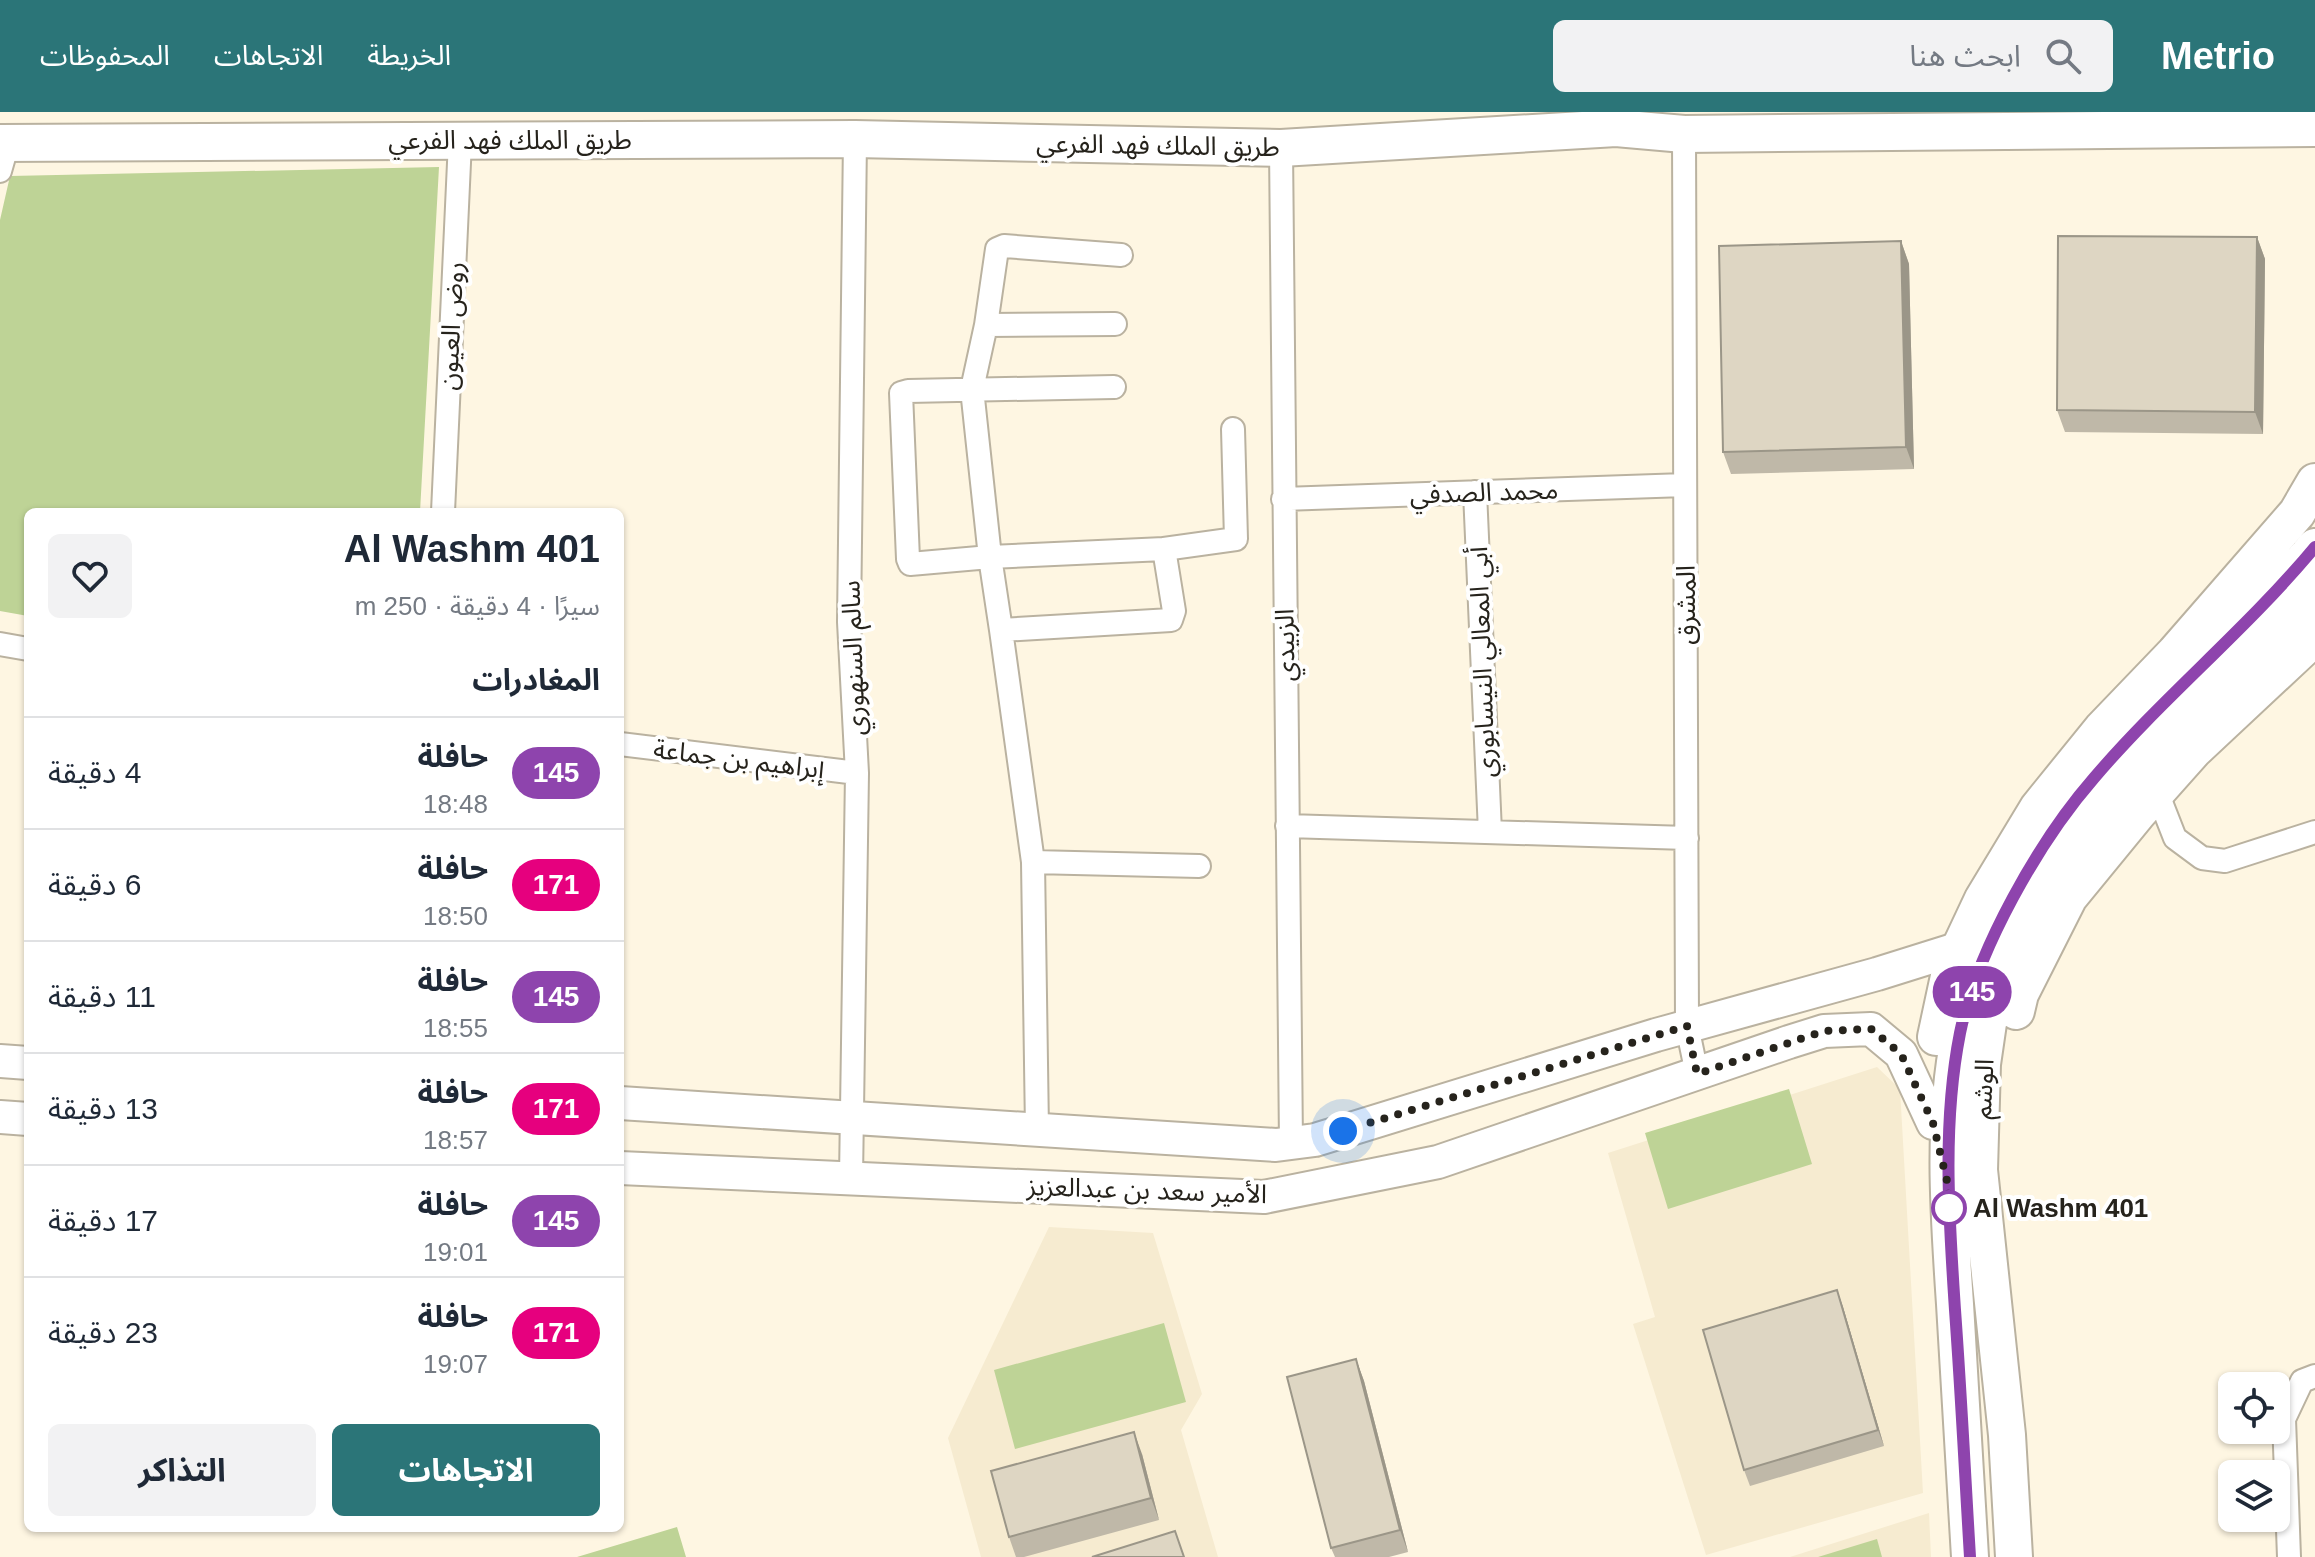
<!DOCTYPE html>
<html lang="ar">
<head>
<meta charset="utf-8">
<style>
	:root { --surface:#fff; --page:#f2f2f3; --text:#1f2937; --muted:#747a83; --line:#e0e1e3; --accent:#2b7578 }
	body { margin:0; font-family:Arial,"Noto Sans Arabic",sans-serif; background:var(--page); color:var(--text); direction:rtl; height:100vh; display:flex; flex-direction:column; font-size:30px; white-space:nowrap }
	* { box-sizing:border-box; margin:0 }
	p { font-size:26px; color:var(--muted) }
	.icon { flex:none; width:44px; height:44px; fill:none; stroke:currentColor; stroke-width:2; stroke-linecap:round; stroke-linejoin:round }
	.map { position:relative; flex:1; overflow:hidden; direction:ltr }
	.drawer { position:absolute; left:24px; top:396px; width:600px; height:1024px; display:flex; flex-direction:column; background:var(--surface); border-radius:12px; box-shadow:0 2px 6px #0004; direction:rtl }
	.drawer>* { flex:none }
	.badge { padding:0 16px; border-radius:26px; font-size:28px; line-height:52px }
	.fabs { position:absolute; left:2218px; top:1260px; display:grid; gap:16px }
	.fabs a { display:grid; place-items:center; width:72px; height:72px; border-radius:12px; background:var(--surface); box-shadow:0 2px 6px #0004; font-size:40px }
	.you { position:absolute; width:40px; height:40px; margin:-20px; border:6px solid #fff; border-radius:50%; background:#1a73e8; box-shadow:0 0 0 12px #1a73e833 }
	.map>.badge { position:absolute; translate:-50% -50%; box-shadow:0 0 0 4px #fff }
	h2 { padding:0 24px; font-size:30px; line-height:72px }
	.round { display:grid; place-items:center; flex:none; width:84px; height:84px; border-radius:12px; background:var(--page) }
	.overview { display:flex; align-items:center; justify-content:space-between; height:136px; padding:0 24px }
	h1 { font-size:38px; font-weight:700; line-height:60px }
	.primary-button { display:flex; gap:16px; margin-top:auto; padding:16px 24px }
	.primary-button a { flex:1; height:92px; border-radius:12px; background:var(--accent); color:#fff; font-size:32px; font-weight:700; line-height:92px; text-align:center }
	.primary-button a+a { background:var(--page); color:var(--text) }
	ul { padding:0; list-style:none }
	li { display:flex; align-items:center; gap:24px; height:112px; padding:0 24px; border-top:2px solid var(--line) }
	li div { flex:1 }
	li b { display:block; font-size:30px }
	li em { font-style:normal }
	li .badge { min-width:88px; font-weight:700; text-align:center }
	header { display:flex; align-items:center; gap:48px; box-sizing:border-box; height:112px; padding:0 40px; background:var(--accent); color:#fff }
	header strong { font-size:38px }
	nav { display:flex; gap:44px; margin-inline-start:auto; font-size:28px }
	.search { width:560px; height:72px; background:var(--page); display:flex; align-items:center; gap:20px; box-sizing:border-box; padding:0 28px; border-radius:12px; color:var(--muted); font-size:30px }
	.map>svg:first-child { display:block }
	.built { fill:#f6ebd0 }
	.green { fill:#bed396 }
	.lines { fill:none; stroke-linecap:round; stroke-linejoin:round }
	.street-casing { stroke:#bab2a0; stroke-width:26 }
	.secondary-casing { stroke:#bab2a0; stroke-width:36 }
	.primary-casing { stroke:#bab2a0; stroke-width:40 }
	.street { stroke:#fff; stroke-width:22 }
	.secondary { stroke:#fff; stroke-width:32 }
	.primary { stroke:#fff; stroke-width:36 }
	.wall { fill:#bfb8a8 }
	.shaded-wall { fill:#9b9688 }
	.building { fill:#ded6c3; stroke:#9b9688; stroke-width:2 }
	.line-casing { stroke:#fff; stroke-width:18 }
	.line { stroke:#8e44ad; stroke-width:12 }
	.walk { stroke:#26231c; stroke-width:8; stroke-dasharray:0 14.4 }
	.stop-dot { fill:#fff; stroke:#8e44ad; stroke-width:4 }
	.labels { text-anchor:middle; stroke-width:8; stroke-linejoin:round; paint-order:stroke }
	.street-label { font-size:26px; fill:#26231c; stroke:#fff }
	.stop-label { font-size:26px; font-weight:bold; fill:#26231c; stroke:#fff; text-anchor:start }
</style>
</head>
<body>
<header>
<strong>Metrio</strong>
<div class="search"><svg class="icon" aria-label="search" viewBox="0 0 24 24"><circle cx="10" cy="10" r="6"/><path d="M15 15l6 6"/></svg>ابحث هنا</div>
<nav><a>الخريطة</a><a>الاتجاهات</a><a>المحفوظات</a></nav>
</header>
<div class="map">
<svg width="2315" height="1445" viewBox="0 0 2315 1445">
	<rect width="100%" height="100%" fill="#fef6e2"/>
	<path class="built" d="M 1877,955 L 1900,977 L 1923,1381 L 1706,1443 L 1633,1212 L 1655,1205 L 1608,1041 Z
		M 1049,1115 L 1153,1121 L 1202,1282 L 1181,1318 L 1218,1445 L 981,1445 L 948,1326 Z
		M 1929,1401 L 1931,1445 L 1790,1445 Z"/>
	<path class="green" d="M 439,55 L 420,400 L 28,400 L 28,504 L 0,499 L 0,108 L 10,64 Z
		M 1789,977 L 1812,1052 L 1668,1097 L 1645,1021 Z
		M 1164,1211 L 1186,1290 L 1015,1337 L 994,1258 Z
		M 677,1415 L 686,1445 L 577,1445 Z
		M 1877,1427 L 1882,1445 L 1818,1445 Z"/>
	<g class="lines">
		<defs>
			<path id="street" d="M 1684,22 L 1687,914 L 1697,962
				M 1281,36 L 1291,1031
				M 0,59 L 8,31
				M 986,213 L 1115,212
				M 1114,275 L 908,279 L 901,281 L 908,447 L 910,452 L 990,445 L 1001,518 L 1171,508 L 1174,499 L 1164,437 L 990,445 L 972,277 L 986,213 L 997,137 L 1004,134 L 1121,143
				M 1475,380 L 1490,720
				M 1283,387 L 1685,373
				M 443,400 L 460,29
				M 1164,437 L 1236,427 L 1233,317
				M 1001,518 L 1033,750 L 1037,1018
				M 0,532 L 28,537
				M 620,632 L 857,661
				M 2157,680 L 2175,726 L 2202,746 L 2225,749 L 2315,720
				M 1287,714 L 1687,726
				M 1033,750 L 1199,754
				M 851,1066 L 857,661 L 849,510 L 855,27
				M 2289,1445 L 2284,1307 L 2302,1269 L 2315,1264"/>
			<path id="secondary" d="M 0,949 L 28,951
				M 620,991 L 1276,1033 L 1315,1028 L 1656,923 L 1877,862 L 1960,836
				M 0,1005 L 28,1007
				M 620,1056 L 1264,1085 L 1438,1050 L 1789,930 L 1824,919 L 1871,917 L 1901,942 L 1933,1011"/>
			<path id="primary" d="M 0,31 L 855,27 L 1281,36 L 1616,16 L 1684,22 L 2315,16
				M 2016,899 L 2020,882 L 2069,785 L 2137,702 L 2194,638 L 2315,525
				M 1936,925 L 1951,855 L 1983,787 L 2038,696 L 2102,617 L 2175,541 L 2297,401 L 2315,370
				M 1970,1445 C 1965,1361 1960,1276 1955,1192 C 1949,1102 1942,1010 1960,921 C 1977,838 2039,730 2094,666 C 2163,585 2246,517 2315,435
				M 2014,1445 L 2007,1323 L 1979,1058 L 1982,952 L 1988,911 L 2001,871 L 2015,833 L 2035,795 L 2101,707 L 2158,638 L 2289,510 L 2315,480"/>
		</defs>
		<use href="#street" class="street-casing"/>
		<use href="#secondary" class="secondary-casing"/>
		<use href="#primary" class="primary-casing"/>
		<use href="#street" class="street"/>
		<use href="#secondary" class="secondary"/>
		<use href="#primary" class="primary"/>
	</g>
	<path class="wall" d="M 2257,125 L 2265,147 L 2263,322 L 2065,320 L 2057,298 Z
		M 1901,129 L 1909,152 L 1914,357 L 1731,362 L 1723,340 Z
		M 1837,1178 L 1843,1195 L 1884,1334 L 1750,1374 L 1744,1358 Z
		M 1356,1247 L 1364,1269 L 1408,1440 L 1389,1445 L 1335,1445 L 1331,1436 Z
		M 1142,1342 L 1159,1408 L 1024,1445 L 1016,1445 L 1009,1425 Z"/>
	<path class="shaded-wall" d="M 2257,125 L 2265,147 L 2263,322 L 2255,300 Z
		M 1901,129 L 1909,152 L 1914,357 L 1906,335 Z
		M 1837,1178 L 1843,1195 L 1884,1334 L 1878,1318 Z
		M 1356,1247 L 1364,1269 L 1408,1440 L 1400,1418 Z
		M 1134,1320 L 1142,1342 L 1159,1408 L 1151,1386 Z"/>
	<path class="building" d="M 2058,124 L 2257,125 L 2255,300 L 2057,298 Z
		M 1901,129 L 1906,335 L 1723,340 L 1719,134 Z
		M 1837,1178 L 1878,1318 L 1744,1358 L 1703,1218 Z
		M 1356,1247 L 1400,1418 L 1331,1436 L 1287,1265 Z
		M 1134,1320 L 1151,1386 L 1009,1425 L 991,1359 Z
		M 1175,1419 L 1184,1445 L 1092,1445 Z"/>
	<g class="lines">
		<defs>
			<path id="line" d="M 1970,1445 C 1965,1363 1961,1280 1955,1198 C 1949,1106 1942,1012 1960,921 C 1977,838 2039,729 2094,666 C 2163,585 2247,517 2315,435"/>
		</defs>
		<use href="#line" class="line-casing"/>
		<use href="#line" class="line"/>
		<path class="walk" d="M 1343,1019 L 1687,914 L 1697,962 L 1824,919 L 1871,917 L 1901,942 L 1933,1011 L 1948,1073 L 1949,1099 L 1949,1096"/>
	</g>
	<circle class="stop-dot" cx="1949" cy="1096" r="16"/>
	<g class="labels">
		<g class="street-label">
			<text x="510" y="37">طريق الملك فهد الفرعي</text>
			<text transform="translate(1158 33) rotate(1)" y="9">طريق الملك فهد الفرعي</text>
			<text transform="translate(451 214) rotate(-87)" y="9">روض العيون</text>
			<text transform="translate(1484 380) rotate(-2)" y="9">محمد الصدفي</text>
			<text transform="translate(1686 493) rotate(-90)" y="9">المشرق</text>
			<text transform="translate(1285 533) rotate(-91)" y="9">الزبيدي</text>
			<text transform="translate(853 546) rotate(-92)" y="9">سالم السنهوري</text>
			<text transform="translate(1482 550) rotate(-92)" y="9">أبي المعالي النيسابوري</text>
			<text transform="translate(739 647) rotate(7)" y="9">إبراهيم بن جماعة</text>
			<text transform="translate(1983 977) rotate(-87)" y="9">الوشم</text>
			<text transform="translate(1147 1078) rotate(2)" y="9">الأمير سعد بن عبدالعزيز</text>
		</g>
		<g class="stop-label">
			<text x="1973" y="1105">Al Washm 401</text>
		</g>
	</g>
</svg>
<div class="fabs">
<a><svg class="icon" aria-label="locate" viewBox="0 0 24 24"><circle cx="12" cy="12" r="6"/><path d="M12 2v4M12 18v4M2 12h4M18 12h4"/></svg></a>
<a><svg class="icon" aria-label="layers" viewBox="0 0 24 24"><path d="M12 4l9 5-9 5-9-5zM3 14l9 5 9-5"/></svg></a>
</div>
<div class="you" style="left:1343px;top:1019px"></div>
<b class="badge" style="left:1972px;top:880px;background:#8e44ad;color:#fff">145</b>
<section class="drawer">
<div class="overview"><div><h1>Al Washm 401</h1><p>سيرًا · 4 دقيقة · 250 m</p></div><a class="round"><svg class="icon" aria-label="heart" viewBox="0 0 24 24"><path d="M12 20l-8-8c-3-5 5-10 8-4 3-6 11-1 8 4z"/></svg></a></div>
<h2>المغادرات</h2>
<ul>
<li><span class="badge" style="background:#8e44ad;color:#fff">145</span><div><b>حافلة</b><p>18:48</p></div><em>4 دقيقة</em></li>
<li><span class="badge" style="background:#e6007e;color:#fff">171</span><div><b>حافلة</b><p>18:50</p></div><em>6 دقيقة</em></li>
<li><span class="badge" style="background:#8e44ad;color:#fff">145</span><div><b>حافلة</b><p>18:55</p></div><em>11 دقيقة</em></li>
<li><span class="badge" style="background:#e6007e;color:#fff">171</span><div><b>حافلة</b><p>18:57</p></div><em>13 دقيقة</em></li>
<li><span class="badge" style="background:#8e44ad;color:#fff">145</span><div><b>حافلة</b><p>19:01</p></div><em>17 دقيقة</em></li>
<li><span class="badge" style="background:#e6007e;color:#fff">171</span><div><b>حافلة</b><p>19:07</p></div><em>23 دقيقة</em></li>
</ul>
<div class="primary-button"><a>الاتجاهات</a><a>التذاكر</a></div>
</section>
</div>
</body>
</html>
